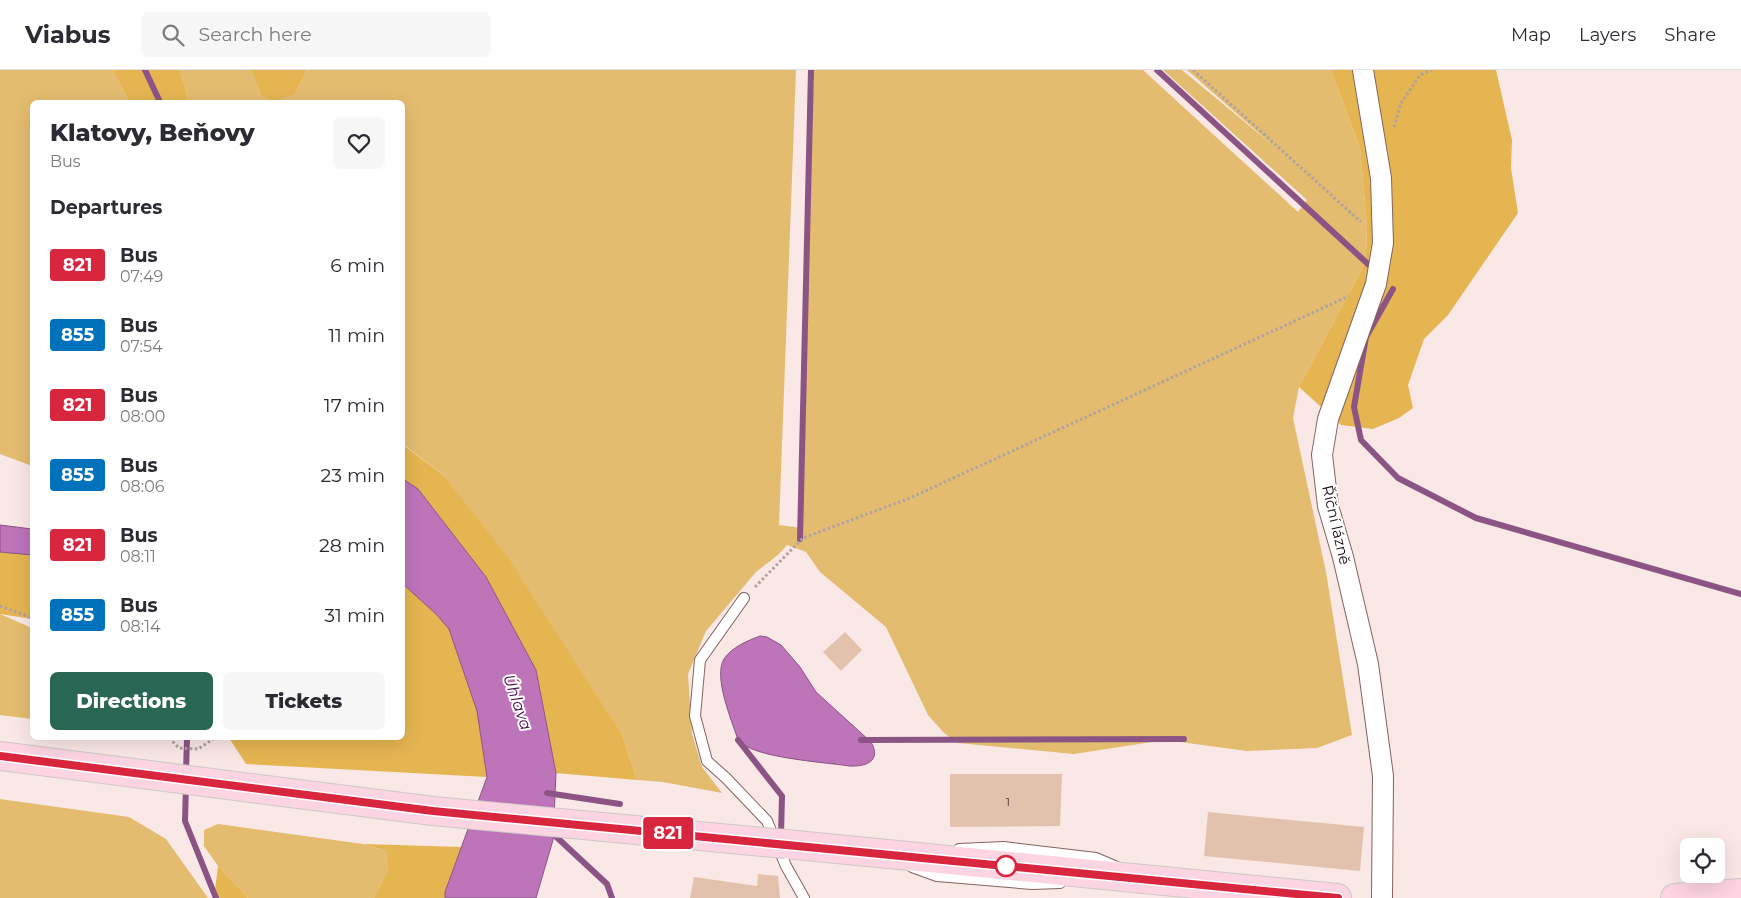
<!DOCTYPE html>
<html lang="en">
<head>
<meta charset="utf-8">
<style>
	:root { --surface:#fff; --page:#f7f7f7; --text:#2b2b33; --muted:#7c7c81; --line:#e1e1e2; --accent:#296653 }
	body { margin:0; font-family:Montserrat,sans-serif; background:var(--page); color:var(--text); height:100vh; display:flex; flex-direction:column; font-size:19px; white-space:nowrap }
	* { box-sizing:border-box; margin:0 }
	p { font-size:16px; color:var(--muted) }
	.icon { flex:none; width:28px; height:28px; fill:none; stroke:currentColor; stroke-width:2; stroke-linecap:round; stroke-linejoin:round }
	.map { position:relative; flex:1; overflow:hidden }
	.panel { position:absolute; left:30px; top:30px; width:375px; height:640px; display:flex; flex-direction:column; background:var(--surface); border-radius:8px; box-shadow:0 5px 20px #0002 }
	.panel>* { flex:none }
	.badge { padding:0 10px; border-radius:4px; font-size:18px; line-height:32px }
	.fabs { position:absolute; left:1680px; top:768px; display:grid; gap:10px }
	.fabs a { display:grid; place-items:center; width:45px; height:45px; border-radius:8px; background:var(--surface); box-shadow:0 5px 20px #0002; font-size:25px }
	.map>.badge { position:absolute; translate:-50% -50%; box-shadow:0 0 0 2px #fff }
	h2 { padding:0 20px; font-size:19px; line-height:45px }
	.round { display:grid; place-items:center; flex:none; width:52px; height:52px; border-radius:8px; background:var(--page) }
	.overview { display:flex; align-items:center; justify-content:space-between; height:85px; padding:0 20px }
	h1 { font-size:24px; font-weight:800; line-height:38px }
	.primary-button { display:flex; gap:10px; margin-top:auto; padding:10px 20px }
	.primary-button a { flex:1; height:58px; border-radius:8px; background:var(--accent); color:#fff; font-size:20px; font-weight:800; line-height:58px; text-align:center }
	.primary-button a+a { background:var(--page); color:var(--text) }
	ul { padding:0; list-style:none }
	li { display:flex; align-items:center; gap:15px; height:70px; padding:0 20px }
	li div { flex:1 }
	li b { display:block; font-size:19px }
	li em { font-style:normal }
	li .badge { min-width:55px; font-weight:700; text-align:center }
	header { display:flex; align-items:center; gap:30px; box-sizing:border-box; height:70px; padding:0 25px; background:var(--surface); border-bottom:1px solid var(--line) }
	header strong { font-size:24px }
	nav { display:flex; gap:28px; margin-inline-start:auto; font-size:18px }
	.search { width:350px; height:45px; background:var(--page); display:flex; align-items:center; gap:12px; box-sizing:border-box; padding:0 18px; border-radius:8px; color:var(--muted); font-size:19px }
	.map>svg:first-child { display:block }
	.green { fill:#e3bc6f }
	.forest { fill:#e5b551 }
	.water { fill:#bd74b9; stroke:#8b5484 }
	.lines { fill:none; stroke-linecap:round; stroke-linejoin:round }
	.stream { stroke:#8b5484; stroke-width:6 }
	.building { fill:#e3c2ad }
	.lane-casing { stroke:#85625e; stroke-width:12 }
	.street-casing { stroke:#85625e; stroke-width:22 }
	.primary-casing { stroke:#ccc9c8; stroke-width:30 }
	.path { stroke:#b1a19f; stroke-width:3; stroke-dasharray:2.5 2.5; stroke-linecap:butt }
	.lane { stroke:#fff; stroke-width:10 }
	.street { stroke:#fff; stroke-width:20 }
	.primary { stroke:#fdd4e2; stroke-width:28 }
	.primary-bridge-casing { stroke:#ccc9c8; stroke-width:30; stroke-linecap:butt }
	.primary-bridge { stroke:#fdd4e2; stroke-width:28 }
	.line-casing { stroke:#fff; stroke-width:11 }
	.line { stroke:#d7263d; stroke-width:8 }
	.stop-dot { fill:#fff; stroke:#d7263d; stroke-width:2.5 }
	.labels { text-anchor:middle; stroke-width:4; stroke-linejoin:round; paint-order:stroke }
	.number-label { font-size:12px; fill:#483630 }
	.street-label { font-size:15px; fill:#150807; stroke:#fff }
	.water-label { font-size:16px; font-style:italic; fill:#4c064b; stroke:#fff }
</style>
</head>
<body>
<header>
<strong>Viabus</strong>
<div class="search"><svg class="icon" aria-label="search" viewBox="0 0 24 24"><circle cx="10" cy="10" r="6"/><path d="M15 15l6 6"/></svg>Search here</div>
<nav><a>Map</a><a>Layers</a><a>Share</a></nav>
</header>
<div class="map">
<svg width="1741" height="828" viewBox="0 0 1741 828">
	<rect width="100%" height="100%" fill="#fae8e6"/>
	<path class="green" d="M 0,0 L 112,0 L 130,32 L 32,32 L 32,396 L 0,384 Z
		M 180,0 L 251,0 L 261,25 L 295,24 L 307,0 L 796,0 L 779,455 L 802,458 L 813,0 L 1143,0 L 1298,142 L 1307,130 L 1163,0 L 1182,0 L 1275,77 L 1187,0 L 1331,0 L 1360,78 L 1367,156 L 1366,183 L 1363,197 L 1299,317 L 1293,348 L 1326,502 L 1352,665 L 1317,678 L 1247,681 L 1165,670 L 1074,684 L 958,673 L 944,663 L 928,645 L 886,557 L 820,502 L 806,482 L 787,475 L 778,485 L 756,502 L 706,561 L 688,604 L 692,664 L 702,697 L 722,723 L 663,712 L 637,710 L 622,665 L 459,426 L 443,405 L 403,374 L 402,32 L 189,32 Z
		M 0,544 L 32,558 L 32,649 L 0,645 Z
		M 0,729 L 129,747 L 166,769 L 208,828 L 0,828 Z
		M 218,754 L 363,774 L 386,781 L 388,800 L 374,828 L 248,828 L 218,796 L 204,776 L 204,760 Z"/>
	<path class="forest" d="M 112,0 L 180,0 L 189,32 L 130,32 Z
		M 251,0 L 307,0 L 295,24 L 274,31 L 261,25 Z
		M 1331,0 L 1496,0 L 1512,70 L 1511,98 L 1518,143 L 1448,245 L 1424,269 L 1408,315 L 1413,338 L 1399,348 L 1373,359 L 1341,355 L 1299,317 L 1363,197 L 1366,183 L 1367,156 L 1360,78 Z
		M 402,374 L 443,405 L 507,486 L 622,665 L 637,710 L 556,703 L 536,600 L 486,507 L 418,419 L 403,409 Z
		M 0,482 L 32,485 L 32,549 L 0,544 Z
		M 403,514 L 436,544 L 449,559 L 477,641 L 487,707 L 246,694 L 229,668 L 402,668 Z
		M 363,774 L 462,777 L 445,822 L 445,828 L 374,828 L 388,800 L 386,781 Z
		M 218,796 L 248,828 L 214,828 Z"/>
	<path class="water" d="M 403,409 L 418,419 L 486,507 L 536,600 L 556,703 L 553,770 L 536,828 L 445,828 L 445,822 L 487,707 L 477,641 L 449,559 L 436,544 L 403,514 Z
		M 0,455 L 32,459 L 32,485 L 0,482 Z
		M 760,566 L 767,567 L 781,575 L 800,597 L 816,622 L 871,672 C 882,691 866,697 849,696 C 824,692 752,688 738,670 C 732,651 713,607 724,589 C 732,577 747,571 760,566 Z"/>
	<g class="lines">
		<path class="stream" d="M 145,0 L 160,32
			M 1157,0 L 1369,195
			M 1393,219 L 1366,267 L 1354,337 L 1361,370 L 1398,408 L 1476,448 L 1741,524
			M 800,469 L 811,0
			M 738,670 L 782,726 L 781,765
			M 861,670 L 1184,669
			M 186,703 L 187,668
			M 186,715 L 185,751 L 216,828
			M 547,723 L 620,734
			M 551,762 L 607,814 L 612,828"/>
	</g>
	<path class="building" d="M 845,562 L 862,580 L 841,601 L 823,582 Z
		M 950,704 L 1062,704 L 1060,756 L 950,757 Z
		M 1208,742 L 1364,757 L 1360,801 L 1204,786 Z
		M 758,804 L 778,806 L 780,828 L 690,828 L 694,807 L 757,816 Z"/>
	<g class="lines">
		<defs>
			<path id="lane" d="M 744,528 L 700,590 L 695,646 L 707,691 L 726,708 L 767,751 L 786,796 L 804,828
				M 959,779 L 1004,777 L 1096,788 L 1117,797
				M 912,797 L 937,806 L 1032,814 L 1060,813"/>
			<path id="street" d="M 1363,0 L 1381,108 L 1383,173 L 1376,214 L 1328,349 L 1322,385 L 1328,436 L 1343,487 L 1368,594 L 1383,706 L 1382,828"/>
			<path id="primary" d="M 0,686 L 433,741 L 763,772
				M 786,774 L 1337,828
				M 1675,828 L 1741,823"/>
		</defs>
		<use href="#lane" class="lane-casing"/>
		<use href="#street" class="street-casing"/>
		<use href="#primary" class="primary-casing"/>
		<path class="path" d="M 1193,0 L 1361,152
			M 1394,57 L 1401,33 L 1420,5 L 1431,0
			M 755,517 L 803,468 L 910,428 L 1349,226
			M 0,536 L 32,548
			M 169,668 L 179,678 L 198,679 L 215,668"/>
		<use href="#lane" class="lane"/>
		<use href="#street" class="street"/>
		<use href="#primary" class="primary"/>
		<defs>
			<path id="primary-bridge" d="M 763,772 L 786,774"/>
		</defs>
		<use href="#primary-bridge" class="primary-bridge-casing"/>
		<use href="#primary-bridge" class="primary-bridge"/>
	</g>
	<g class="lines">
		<defs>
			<path id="line" d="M 0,686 L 433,741 L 1338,828"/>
		</defs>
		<use href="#line" class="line-casing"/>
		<use href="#line" class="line"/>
	</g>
	<circle class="stop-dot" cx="1006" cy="796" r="10"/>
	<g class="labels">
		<g class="number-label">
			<text x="1008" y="736">1</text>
		</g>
		<g class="street-label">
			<text transform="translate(1336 455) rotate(77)" y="5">Říční lázně</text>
		</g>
		<g class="water-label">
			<text transform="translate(518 632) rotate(71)" y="6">Úhlava</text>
		</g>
	</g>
</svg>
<div class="fabs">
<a><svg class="icon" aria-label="locate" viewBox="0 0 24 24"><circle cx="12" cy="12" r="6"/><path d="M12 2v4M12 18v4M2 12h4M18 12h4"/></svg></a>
</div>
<b class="badge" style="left:668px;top:763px;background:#d7263d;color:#fff">821</b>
<section class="panel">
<div class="overview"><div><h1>Klatovy, Beňovy</h1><p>Bus</p></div><a class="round"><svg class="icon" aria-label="heart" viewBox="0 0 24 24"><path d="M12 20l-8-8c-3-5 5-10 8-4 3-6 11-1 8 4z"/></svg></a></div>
<h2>Departures</h2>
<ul>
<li><span class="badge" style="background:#d7263d;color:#fff">821</span><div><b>Bus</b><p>07:49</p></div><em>6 min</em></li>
<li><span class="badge" style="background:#0072bc;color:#fff">855</span><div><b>Bus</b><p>07:54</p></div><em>11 min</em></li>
<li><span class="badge" style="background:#d7263d;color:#fff">821</span><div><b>Bus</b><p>08:00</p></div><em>17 min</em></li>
<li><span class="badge" style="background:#0072bc;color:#fff">855</span><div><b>Bus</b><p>08:06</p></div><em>23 min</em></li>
<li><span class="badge" style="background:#d7263d;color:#fff">821</span><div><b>Bus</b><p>08:11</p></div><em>28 min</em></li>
<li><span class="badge" style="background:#0072bc;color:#fff">855</span><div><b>Bus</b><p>08:14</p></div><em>31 min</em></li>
</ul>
<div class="primary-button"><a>Directions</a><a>Tickets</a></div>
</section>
</div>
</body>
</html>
